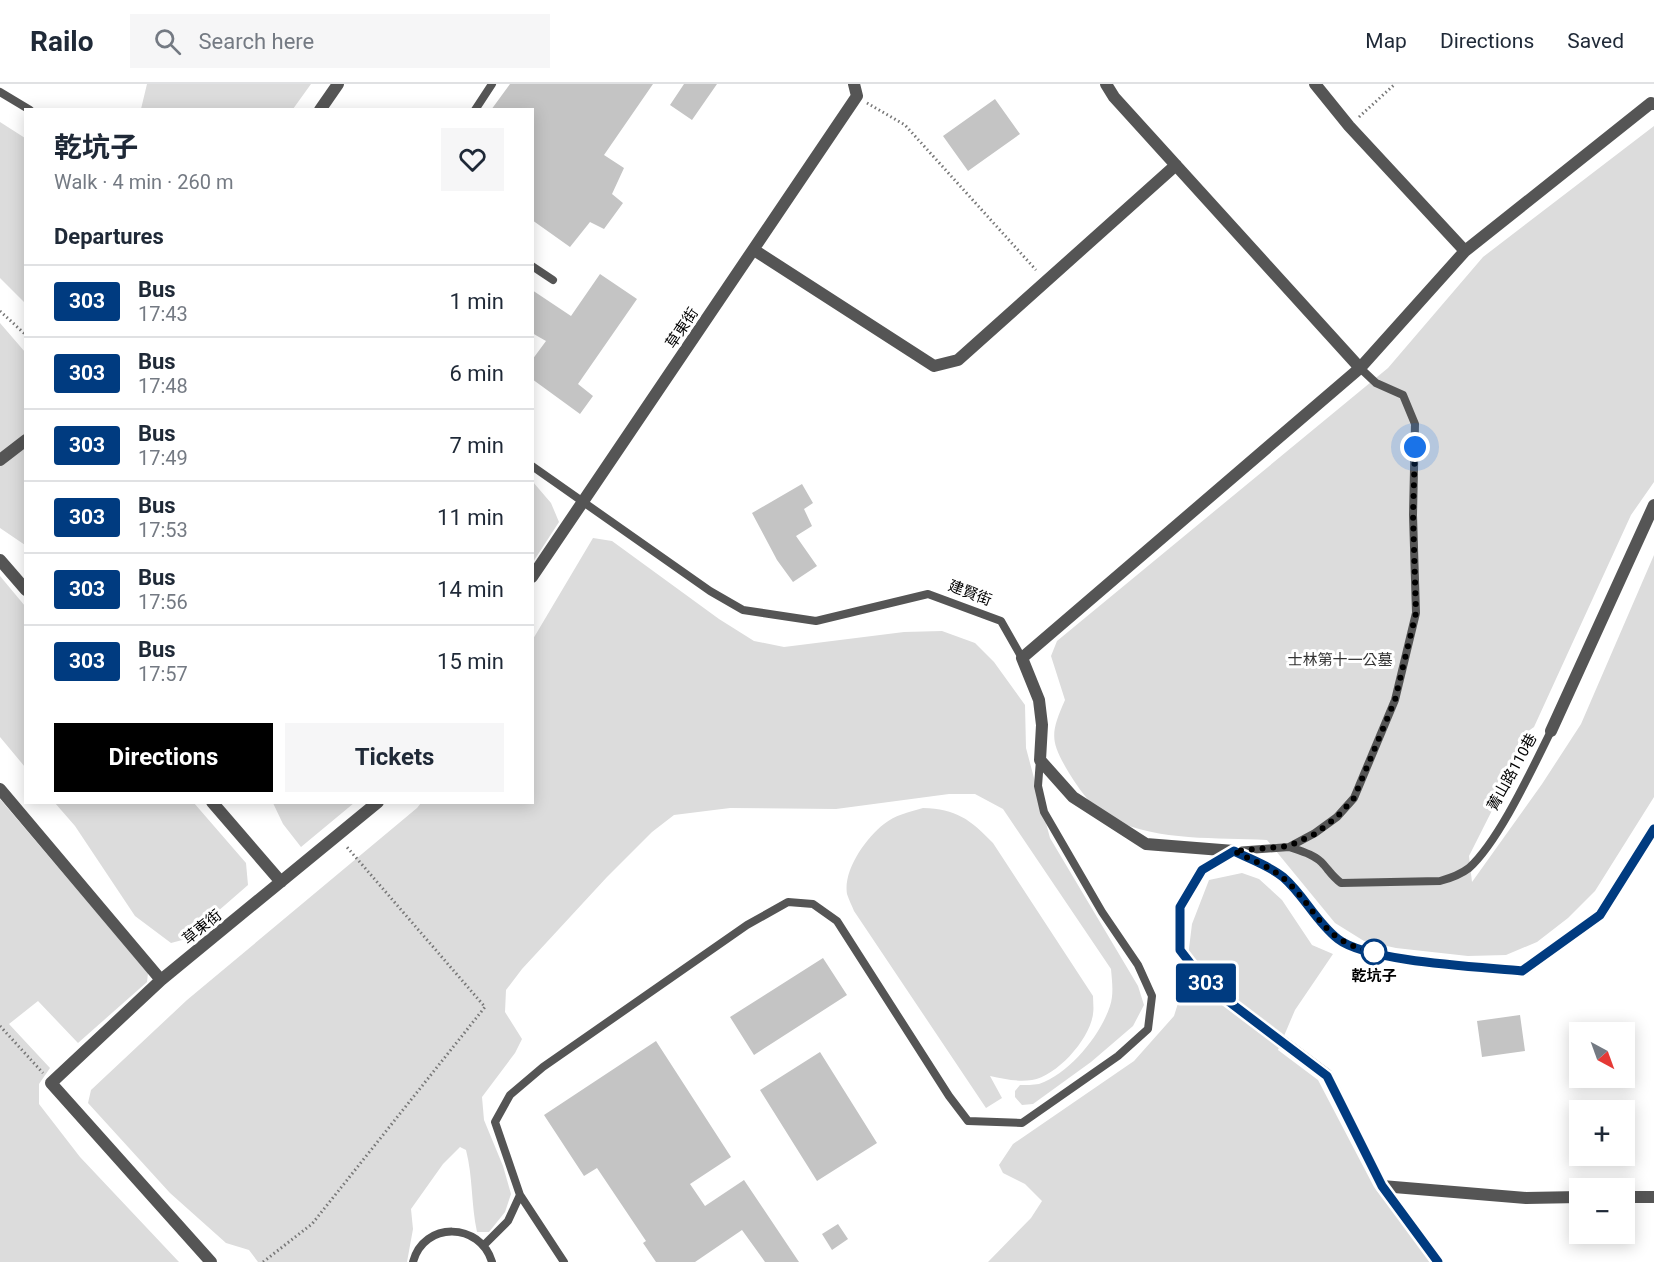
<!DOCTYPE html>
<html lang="en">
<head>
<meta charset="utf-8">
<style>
	:root { --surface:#fff; --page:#f6f6f7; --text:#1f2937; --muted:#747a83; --line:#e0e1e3; --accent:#000 }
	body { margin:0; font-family:Roboto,"Noto Sans TC",sans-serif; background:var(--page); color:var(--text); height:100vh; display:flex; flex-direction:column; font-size:22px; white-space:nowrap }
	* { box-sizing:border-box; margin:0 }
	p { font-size:20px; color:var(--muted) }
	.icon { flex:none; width:33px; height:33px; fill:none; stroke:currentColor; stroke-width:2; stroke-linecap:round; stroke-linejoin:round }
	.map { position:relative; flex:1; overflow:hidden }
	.sheet { position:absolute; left:24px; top:24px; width:510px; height:696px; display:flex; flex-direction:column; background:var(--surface); border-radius:0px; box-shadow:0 3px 15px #0003 }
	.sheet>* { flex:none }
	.badge { padding:0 12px; border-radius:4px; font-size:21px; line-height:39px }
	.needle { width:39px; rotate:139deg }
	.tools { position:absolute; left:1569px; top:938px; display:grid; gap:12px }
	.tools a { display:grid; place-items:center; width:66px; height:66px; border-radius:0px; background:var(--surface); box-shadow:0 3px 15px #0003; font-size:30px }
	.you { position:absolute; width:30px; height:30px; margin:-15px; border:4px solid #fff; border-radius:50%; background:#1a73e8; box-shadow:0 0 0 9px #1a73e833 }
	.map>.badge { position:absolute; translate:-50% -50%; box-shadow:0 0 0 3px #fff }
	h2 { padding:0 30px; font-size:22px; line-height:54px }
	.round { display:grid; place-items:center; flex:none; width:63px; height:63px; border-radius:0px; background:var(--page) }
	.overview { display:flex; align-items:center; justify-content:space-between; height:102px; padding:0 30px }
	h1 { font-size:28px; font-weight:700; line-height:45px }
	.cta { display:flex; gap:12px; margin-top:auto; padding:12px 30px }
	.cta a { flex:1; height:69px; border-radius:0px; background:var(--accent); color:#fff; font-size:24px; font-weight:700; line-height:69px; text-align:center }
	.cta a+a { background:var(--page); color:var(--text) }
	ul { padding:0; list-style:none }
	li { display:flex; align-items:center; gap:18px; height:72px; padding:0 30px; border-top:2px solid var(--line) }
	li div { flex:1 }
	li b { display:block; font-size:22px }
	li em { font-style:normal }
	li .badge { min-width:66px; font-weight:700; text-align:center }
	header { display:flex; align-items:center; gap:36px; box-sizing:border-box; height:84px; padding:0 30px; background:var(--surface); border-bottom:2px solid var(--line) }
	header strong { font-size:28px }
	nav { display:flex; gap:33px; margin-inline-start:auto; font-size:21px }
	.search { width:420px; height:54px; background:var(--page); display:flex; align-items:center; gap:15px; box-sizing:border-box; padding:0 21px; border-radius:0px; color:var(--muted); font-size:22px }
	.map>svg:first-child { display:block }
	.green { fill:#dcdcdc }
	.building { fill:#c4c4c4 }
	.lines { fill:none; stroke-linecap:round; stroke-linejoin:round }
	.path { stroke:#777; stroke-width:3; stroke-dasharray:1.5 3; stroke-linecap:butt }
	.lane { stroke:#555; stroke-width:8 }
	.street { stroke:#555; stroke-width:12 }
	.secondary { stroke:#222; stroke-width:12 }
	.line-casing { stroke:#fff; stroke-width:14 }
	.line { stroke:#003b80; stroke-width:9 }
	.walk { stroke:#000; stroke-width:6; stroke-dasharray:0 10.8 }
	.stop-dot { fill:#fff; stroke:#003b80; stroke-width:3 }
	.labels { text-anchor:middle; stroke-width:6; stroke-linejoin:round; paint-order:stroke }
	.street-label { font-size:15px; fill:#000; stroke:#fff }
	.park-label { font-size:15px; fill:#333; stroke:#fff }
	.stop-label { font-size:15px; font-weight:bold; fill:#000; stroke:#fff }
</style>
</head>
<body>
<header>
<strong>Railo</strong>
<div class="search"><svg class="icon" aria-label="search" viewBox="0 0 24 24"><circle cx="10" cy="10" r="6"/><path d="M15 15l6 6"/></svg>Search here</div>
<nav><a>Map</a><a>Directions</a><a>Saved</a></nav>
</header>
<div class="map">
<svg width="1654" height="1178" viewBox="0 0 1654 1178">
	<rect width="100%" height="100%" fill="#fff"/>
	<path class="green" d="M 147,0 L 311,0 L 293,25 L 141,25 Z
		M 0,38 L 25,54 L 25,219 L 0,194 Z
		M 1654,42 L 1654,398 L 1631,431 L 1534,643 L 1519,654 L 1519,673 L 1469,772 L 1472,798 L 1542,700 L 1581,640 L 1654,471 L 1654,713 L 1595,807 L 1568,834 L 1537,858 L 1506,871 L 1468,872 L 1396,864 L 1364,857 L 1335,839 L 1267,756 C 1217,753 1159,758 1113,735 C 1094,727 1079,705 1069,689 C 1050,657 1050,650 1065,616 L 1051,572 L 1057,557 L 1388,284 L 1483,173 Z
		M 0,239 L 25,268 L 25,461 L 0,444 Z
		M 533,398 L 551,419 L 559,438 L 533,478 Z
		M 593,454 L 612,457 L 719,535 L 754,557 L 784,563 L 904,548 L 942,547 L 975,559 L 994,578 L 1025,621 L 1026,664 L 1050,754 L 1138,902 L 1144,921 L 1133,942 L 1091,978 L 1033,1020 L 1022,1021 L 1015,1013 L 1015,1007 L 1020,1001 C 1026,1001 1033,1001 1039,1000 C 1070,989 1100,952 1110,922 C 1114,910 1112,897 1111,885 L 1003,725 L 975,710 L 949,710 L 836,725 L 730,724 L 674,731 L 652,748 L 607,793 L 522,885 L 506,906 L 505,928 L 522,955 L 515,969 L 482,1013 L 484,1036 L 503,1082 L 511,1110 L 505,1128 L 489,1148 L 477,1148 C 471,1120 473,1093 466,1066 L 460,1063 L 443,1080 L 411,1125 L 413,1145 L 407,1178 L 258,1178 L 249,1166 L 226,1159 L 170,1109 L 88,1019 L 91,1006 L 187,916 L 417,724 L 421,719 L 532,718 L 533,555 Z
		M 0,492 L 25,522 L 25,683 L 0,653 Z
		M 0,715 L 148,889 L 147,898 L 78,959 L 38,917 L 9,940 L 50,984 L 39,1000 L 39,1020 L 80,1073 L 179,1178 L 0,1178 Z
		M 55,719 L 194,719 L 246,779 L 248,801 L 186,855 L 171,859 L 135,832 L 75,742 Z
		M 273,719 L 354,719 L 301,763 L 283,740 Z
		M 923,724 C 956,725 970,735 993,759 L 1093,912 C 1093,918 1094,924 1093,930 C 1090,955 1057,992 1032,996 C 1017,998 1004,995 990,992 L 1002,1014 L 986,1024 L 854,827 C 852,822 849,816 847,810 C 843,786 866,754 884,740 C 895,731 909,728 923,724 Z
		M 1242,789 L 1259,795 L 1282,816 L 1312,861 L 1333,870 L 1295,926 L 1278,966 L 1318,996 L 1374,1103 L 1432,1178 L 988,1178 L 1031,1134 L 1042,1117 L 1025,1100 L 1003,1089 L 999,1081 L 1013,1060 L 1134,977 L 1174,932 L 1185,897 L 1192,840 L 1209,796 Z"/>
	<path class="building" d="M 510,0 L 653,0 L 604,71 L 624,84 L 612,110 L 623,119 L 604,145 L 590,138 L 570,163 L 532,136 L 532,26 L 491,26 Z
		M 684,0 L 717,0 L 692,36 L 670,21 Z
		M 995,15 L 1020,50 L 968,87 L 943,52 Z
		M 600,190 L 637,215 L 578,300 L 593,312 L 580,330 L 532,295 L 532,276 L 546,257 L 532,249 L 532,206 L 571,232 Z
		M 802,400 L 813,419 L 804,425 L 812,442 L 796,452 L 817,482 L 793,498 L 777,476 L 752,429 Z
		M 823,874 L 847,911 L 754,971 L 730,933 Z
		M 1520,931 L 1525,967 L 1482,973 L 1477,937 Z
		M 656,957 L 731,1073 L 690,1100 L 705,1122 L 744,1096 L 799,1178 L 765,1178 L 742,1146 L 695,1178 L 656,1178 L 643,1159 L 646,1157 L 597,1084 L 584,1092 L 544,1031 Z
		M 820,968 L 877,1059 L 817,1097 L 760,1006 Z
		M 838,1140 L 848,1155 L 832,1166 L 822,1150 Z"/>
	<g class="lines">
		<path class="path" d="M 867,19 L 905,41 L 1036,186
			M 1359,33 L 1395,0
			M 0,227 L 26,251
			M 0,942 L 43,989
			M 263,1178 L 312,1140 L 485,923 L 346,762"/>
		<path class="lane" d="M 0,8 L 30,26
			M 475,26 L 492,0
			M 532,182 L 553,196
			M 532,382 L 710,507 L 743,526 L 816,537 L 928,510 L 1001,537 L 1022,574
			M 1289,763 C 1301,767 1316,771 1324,781 C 1330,788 1333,793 1341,799 L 1440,797 C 1451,794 1460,791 1469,784 C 1499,757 1532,685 1551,647
			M 1235,767 L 1289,763 L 1315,749 L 1337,733 L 1354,714 L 1395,616 L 1416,529 L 1413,431 L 1415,340 L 1403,311 L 1376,299 L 1360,284
			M 520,1111 L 564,1178
			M 484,1161 L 508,1137 L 520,1111 L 495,1038 L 510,1011 L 543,983 L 747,841 L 788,818 L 813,820 L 837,837 L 949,1012 L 968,1037 L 1022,1039 L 1118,972 L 1148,945 L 1152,912 L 1138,881 L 1102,828 L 1044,728 L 1038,702 L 1040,676
			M 413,1178 C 424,1137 480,1138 492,1178"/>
		<path class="street" d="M 1106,0 L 1114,13 L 1360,284
			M 1315,0 L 1349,42 L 1465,167
			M 320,26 L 338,0
			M 754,166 L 934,282 L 958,276 L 1176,81
			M 0,376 L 26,356
			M 0,476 L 26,506
			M 532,493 L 857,12 L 854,0
			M 1551,647 L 1654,421
			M 0,705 L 161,896
			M 212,718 L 281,798
			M 1234,767 L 1146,760 L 1073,713 L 1040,676 L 1042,641 L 1039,616 L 1022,574 L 1360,284 L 1465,167 L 1651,19 L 1654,20
			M 1382,1102 L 1526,1114 L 1580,1113
			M 1624,1113 L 1654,1113
			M 211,1178 L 51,999 L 161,896 L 378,718"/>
		<path class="secondary" d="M 1438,1178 L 1382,1102 L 1327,991 L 1207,901 L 1180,866 L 1180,823 L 1202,786 L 1234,767 C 1249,775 1270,782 1283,793 C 1304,811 1316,838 1338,855 C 1367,878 1482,883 1523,887 L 1600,831 L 1654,745"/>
	</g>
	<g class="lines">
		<defs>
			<path id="line" d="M 1438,1178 L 1382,1102 L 1327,992 L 1207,901 L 1180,866 L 1180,823 L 1202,786 L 1234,767 C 1249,775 1270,782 1283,793 C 1304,811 1316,838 1338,855 C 1367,878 1483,883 1522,887 L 1600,831 L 1654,745"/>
		</defs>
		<use href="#line" class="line-casing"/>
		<use href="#line" class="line"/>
		<path class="walk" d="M 1374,868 C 1319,857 1319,825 1283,794 C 1271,783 1249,775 1234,767 L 1289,762 L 1315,750 L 1337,733 L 1354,714 L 1395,616 L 1416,529 L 1413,431 L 1415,363"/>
	</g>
	<circle class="stop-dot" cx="1374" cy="868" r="12"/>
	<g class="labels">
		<g class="street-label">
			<text transform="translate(682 244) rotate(-56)" y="5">草東街</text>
			<text transform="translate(970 509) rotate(21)" y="5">建賢街</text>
			<text transform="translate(1512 688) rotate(-61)" y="5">菁山路110巷</text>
			<text transform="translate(202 843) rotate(-39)" y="5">草東街</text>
		</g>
		<g class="park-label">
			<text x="1340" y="581">士林第十一公墓</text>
		</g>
		<g class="stop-label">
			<text x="1374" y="897">乾坑子</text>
		</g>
	</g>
</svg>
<div class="tools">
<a><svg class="needle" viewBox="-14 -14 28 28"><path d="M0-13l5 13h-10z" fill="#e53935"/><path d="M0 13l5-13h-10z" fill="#747a83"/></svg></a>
<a>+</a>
<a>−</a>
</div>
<div class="you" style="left:1415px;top:363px"></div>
<b class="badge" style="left:1206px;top:899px;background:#003b80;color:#fff">303</b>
<section class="sheet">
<div class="overview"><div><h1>乾坑子</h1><p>Walk · 4 min · 260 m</p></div><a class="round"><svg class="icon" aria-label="heart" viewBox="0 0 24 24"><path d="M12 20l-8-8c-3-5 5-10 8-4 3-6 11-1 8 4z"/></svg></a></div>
<h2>Departures</h2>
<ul>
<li><span class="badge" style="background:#003b80;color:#fff">303</span><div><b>Bus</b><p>17:43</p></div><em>1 min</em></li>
<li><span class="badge" style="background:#003b80;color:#fff">303</span><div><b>Bus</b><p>17:48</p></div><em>6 min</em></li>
<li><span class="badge" style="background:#003b80;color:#fff">303</span><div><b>Bus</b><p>17:49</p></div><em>7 min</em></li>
<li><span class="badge" style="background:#003b80;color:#fff">303</span><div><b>Bus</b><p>17:53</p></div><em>11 min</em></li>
<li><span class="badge" style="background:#003b80;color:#fff">303</span><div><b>Bus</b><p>17:56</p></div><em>14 min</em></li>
<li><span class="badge" style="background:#003b80;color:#fff">303</span><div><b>Bus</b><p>17:57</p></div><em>15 min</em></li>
</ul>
<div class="cta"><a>Directions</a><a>Tickets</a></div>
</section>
</div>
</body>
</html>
